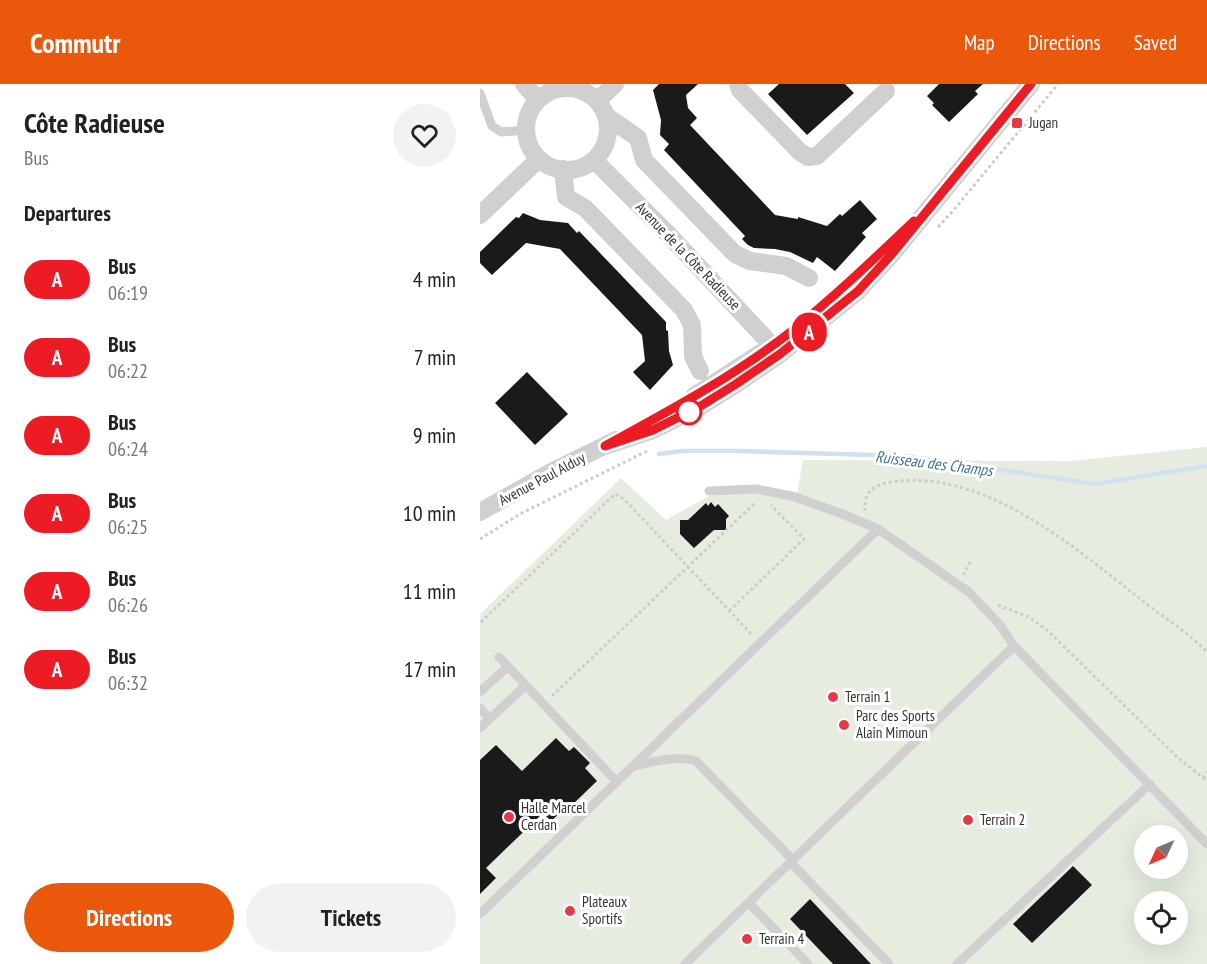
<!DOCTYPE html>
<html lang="en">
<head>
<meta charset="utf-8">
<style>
	:root { --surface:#fff; --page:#f2f2f2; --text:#222; --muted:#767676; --accent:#ea580c }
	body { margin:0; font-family:"PT Sans Narrow",sans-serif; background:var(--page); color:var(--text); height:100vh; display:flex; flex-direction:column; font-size:22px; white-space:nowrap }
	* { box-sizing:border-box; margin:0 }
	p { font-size:20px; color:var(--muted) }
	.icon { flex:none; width:33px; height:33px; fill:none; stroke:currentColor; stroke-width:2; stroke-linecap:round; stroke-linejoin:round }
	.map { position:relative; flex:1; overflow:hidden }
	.side { display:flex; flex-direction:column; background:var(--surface); width:480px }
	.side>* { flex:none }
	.badge { padding:0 12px; border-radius:20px; font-size:21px; line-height:39px }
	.needle { width:39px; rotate:226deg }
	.tools { position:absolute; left:654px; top:741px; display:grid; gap:12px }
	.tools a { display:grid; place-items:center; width:54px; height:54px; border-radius:50%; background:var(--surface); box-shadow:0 6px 24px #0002; font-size:30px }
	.map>.badge { position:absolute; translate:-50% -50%; box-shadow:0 0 0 3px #fff }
	h2 { padding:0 24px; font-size:22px; line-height:54px }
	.round { display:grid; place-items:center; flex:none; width:63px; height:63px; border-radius:32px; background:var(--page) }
	.headline { display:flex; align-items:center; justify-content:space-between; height:102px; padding:0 24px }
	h1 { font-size:28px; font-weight:800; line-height:45px }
	.cta { display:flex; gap:12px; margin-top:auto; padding:12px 24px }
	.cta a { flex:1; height:69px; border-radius:36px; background:var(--accent); color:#fff; font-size:24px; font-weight:800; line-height:69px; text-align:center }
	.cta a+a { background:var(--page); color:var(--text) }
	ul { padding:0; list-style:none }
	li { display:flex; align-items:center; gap:18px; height:78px; padding:0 24px }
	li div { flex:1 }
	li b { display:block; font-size:22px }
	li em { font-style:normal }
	li .badge { min-width:66px; font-weight:700; text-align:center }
	header { display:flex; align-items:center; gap:36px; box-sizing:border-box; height:84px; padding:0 30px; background:var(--accent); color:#fff }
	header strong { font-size:28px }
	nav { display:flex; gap:33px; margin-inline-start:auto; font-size:21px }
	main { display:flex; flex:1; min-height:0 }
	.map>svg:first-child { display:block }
	.green { fill:#e6ecdf; fill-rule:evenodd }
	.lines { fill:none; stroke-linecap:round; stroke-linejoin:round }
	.stream { stroke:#cfe2ee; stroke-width:4.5 }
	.building { fill:#1a1a1a }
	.path { stroke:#cdcdcd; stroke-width:3; stroke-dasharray:3 3; stroke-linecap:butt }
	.lane { stroke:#d0d0d0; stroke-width:9 }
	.street { stroke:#d0d0d0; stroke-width:18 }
	.line-casing { stroke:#fff; stroke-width:14 }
	.line { stroke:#ed1c24; stroke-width:9 }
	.poi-dot { fill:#e63946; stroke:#fff; stroke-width:2 }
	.stop-dot { fill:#fff; stroke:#ed1c24; stroke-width:3 }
	.labels { text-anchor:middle; stroke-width:6; stroke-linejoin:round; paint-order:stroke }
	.poi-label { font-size:15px; fill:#333; stroke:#fff; text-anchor:start }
	.street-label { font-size:15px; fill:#333; stroke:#fff }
	.water-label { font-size:16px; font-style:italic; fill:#3f7597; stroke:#fff }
</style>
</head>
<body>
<header>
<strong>Commutr</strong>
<nav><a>Map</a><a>Directions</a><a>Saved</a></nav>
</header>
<main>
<section class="side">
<div class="headline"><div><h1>Côte Radieuse</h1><p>Bus</p></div><a class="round"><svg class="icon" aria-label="heart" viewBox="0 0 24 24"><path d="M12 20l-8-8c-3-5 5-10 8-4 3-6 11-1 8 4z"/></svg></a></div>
<h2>Departures</h2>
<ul>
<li><span class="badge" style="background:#ed1c24;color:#fff">A</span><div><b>Bus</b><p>06:19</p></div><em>4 min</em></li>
<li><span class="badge" style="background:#ed1c24;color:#fff">A</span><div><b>Bus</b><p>06:22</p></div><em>7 min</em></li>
<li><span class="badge" style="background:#ed1c24;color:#fff">A</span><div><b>Bus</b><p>06:24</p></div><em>9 min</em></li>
<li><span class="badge" style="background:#ed1c24;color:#fff">A</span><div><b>Bus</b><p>06:25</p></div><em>10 min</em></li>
<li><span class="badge" style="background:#ed1c24;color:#fff">A</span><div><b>Bus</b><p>06:26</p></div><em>11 min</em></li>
<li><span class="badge" style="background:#ed1c24;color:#fff">A</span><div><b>Bus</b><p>06:32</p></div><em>17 min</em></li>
</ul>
<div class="cta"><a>Directions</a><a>Tickets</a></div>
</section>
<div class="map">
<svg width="727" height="880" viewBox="0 0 727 880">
	<rect width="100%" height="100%" fill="#fff"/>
	<path class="green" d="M 727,363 L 727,880 L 0,880 L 0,530 L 141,394 L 186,436 L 229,412 L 292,404 L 317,410 L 323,376 L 591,377 ZM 664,752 L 698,752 L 698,784 L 664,784 ZM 664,818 L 698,818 L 698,850 L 664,850 Z"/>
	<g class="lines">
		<path class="stream" d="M 179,370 L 203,367 L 260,367 L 426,372 L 615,400 L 727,382"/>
	</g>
	<path class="building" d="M 179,0 L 218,0 L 206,11 L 208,24 L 217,34 L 210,41 L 295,131 L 318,135 L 318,133 L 347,142 L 360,130 L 362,132 L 380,116 L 397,135 L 382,149 L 386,153 L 355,187 L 337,173 L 333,179 L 310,168 L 295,165 L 274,164 L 268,161 L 262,155 L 265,152 L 184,66 L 189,60 L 180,51 L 181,36 L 173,6 Z
		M 299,0 L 365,0 L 374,9 L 327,51 L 288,10 Z
		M 459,0 L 503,0 L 495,7 L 498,10 L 469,38 L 452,21 L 454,19 L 447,12 Z
		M 43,129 L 60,136 L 88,139 L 97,149 L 99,147 L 186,238 L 186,246 L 188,247 L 189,267 L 193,281 L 170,306 L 153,288 L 165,277 L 162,251 L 80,165 L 46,159 L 12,191 L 0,179 L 0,168 L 36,133 L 39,134 Z
		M 47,288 L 88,330 L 55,361 L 15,319 Z
		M 231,418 L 235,423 L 238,420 L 249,432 L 246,435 L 246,446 L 234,446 L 214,464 L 200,450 L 200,436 L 208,436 L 226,419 L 228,422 Z
		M 76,654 L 89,667 L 94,663 L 110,679 L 105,684 L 117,697 L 91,722 L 89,721 L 71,737 L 63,729 L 6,784 L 16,794 L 0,810 L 0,676 L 16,661 L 42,687 Z
		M 593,782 L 612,801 L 552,859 L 533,840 Z
		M 330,815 L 391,880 L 353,880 L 310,835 Z"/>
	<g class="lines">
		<path class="path" d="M 458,143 L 472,128 L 578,0
			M 385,427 C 383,409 393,401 411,398 C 502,384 592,461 659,514 C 681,532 708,548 727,568
			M 0,455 L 40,430 L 167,367
			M 483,491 L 491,477
			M 518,521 L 549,533 L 567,546 L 697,673 L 727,697
			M 249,527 L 324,455 L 291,421
			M 1,538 L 135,410 L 144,415 L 273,552
			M 72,612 L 276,418
			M 723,694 L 727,688"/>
		<path class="lane" d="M 0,9 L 12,42 L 21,48 L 46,46
			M 229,407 L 276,405 L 312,412 L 360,429 L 398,445 L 489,508 L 520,541 L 534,562 L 727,760
			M 19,573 L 137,698
			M 0,608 L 28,582
			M 0,624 L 10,635
			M 0,644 L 45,602
			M 155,682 C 176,677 195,671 216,677 L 313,776
			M 311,779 L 409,880
			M 269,819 L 328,880
			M 0,830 L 398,445
			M 205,880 L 534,562
			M 477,880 L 670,700"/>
		<path class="street" d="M 44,0 L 58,16
			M 258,0 L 260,6 L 320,68 L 328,73 L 337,72 L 406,7
			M46 45a41 41 0 1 1 82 0a41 41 0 1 1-82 0Z
			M 117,17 L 135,0
			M 126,32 L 158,54 L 164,76 L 255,170 L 270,177 L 306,182 L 329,194
			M 114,76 L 188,150 L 299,269
			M 83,85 L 86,113 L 105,124 L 204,226 L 212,241 L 213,272 L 220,287
			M 0,131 L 59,75
			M 214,312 L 287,265
			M 125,362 L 173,346 L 219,323 L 256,300 L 300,270 L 378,207 L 411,171 L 551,0
			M 0,428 L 71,388 L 136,356"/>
	</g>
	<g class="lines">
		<defs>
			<path id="line" d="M 434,137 C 393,176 352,215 308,250 C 251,294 187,328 125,362 L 173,346 L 219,323 L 256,300 L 300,270 L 378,207 L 411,171 L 551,0"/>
		</defs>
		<use href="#line" class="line-casing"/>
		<use href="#line" class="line"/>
	</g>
	<g class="poi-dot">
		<rect x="531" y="33" width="12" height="12" rx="3"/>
		<circle cx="353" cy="613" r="6"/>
		<circle cx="364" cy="641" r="6"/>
		<circle cx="29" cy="733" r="6"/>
		<circle cx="488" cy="736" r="6"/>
		<circle cx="90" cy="827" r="6"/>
		<circle cx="267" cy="855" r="6"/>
	</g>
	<circle class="stop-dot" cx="209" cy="328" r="12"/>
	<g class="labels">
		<g class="poi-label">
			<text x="549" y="44">Jugan</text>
			<text x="365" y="618">Terrain 1</text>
			<text x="376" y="637">Parc des Sports<tspan x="376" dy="17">Alain Mimoun</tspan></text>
			<text x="41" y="729">Halle Marcel<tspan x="41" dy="17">Cerdan</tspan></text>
			<text x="500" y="741">Terrain 2</text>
			<text x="102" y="823">Plateaux<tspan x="102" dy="17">Sportifs</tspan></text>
			<text x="279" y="860">Terrain 4</text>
		</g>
		<g class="street-label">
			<text transform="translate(208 172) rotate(46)" y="5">Avenue de la Côte Radieuse</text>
			<text transform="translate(62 395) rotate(-28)" y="5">Avenue Paul Alduy</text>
		</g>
		<g class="water-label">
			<text transform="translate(454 379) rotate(7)" y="6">Ruisseau des Champs</text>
		</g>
	</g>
</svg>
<div class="tools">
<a><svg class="needle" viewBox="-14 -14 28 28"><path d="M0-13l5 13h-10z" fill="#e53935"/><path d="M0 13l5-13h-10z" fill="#767676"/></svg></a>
<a><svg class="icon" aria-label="locate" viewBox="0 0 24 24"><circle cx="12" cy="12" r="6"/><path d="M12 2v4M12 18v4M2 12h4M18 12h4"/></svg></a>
</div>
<b class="badge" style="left:329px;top:248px;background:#ed1c24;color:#fff">A</b>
</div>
</main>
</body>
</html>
